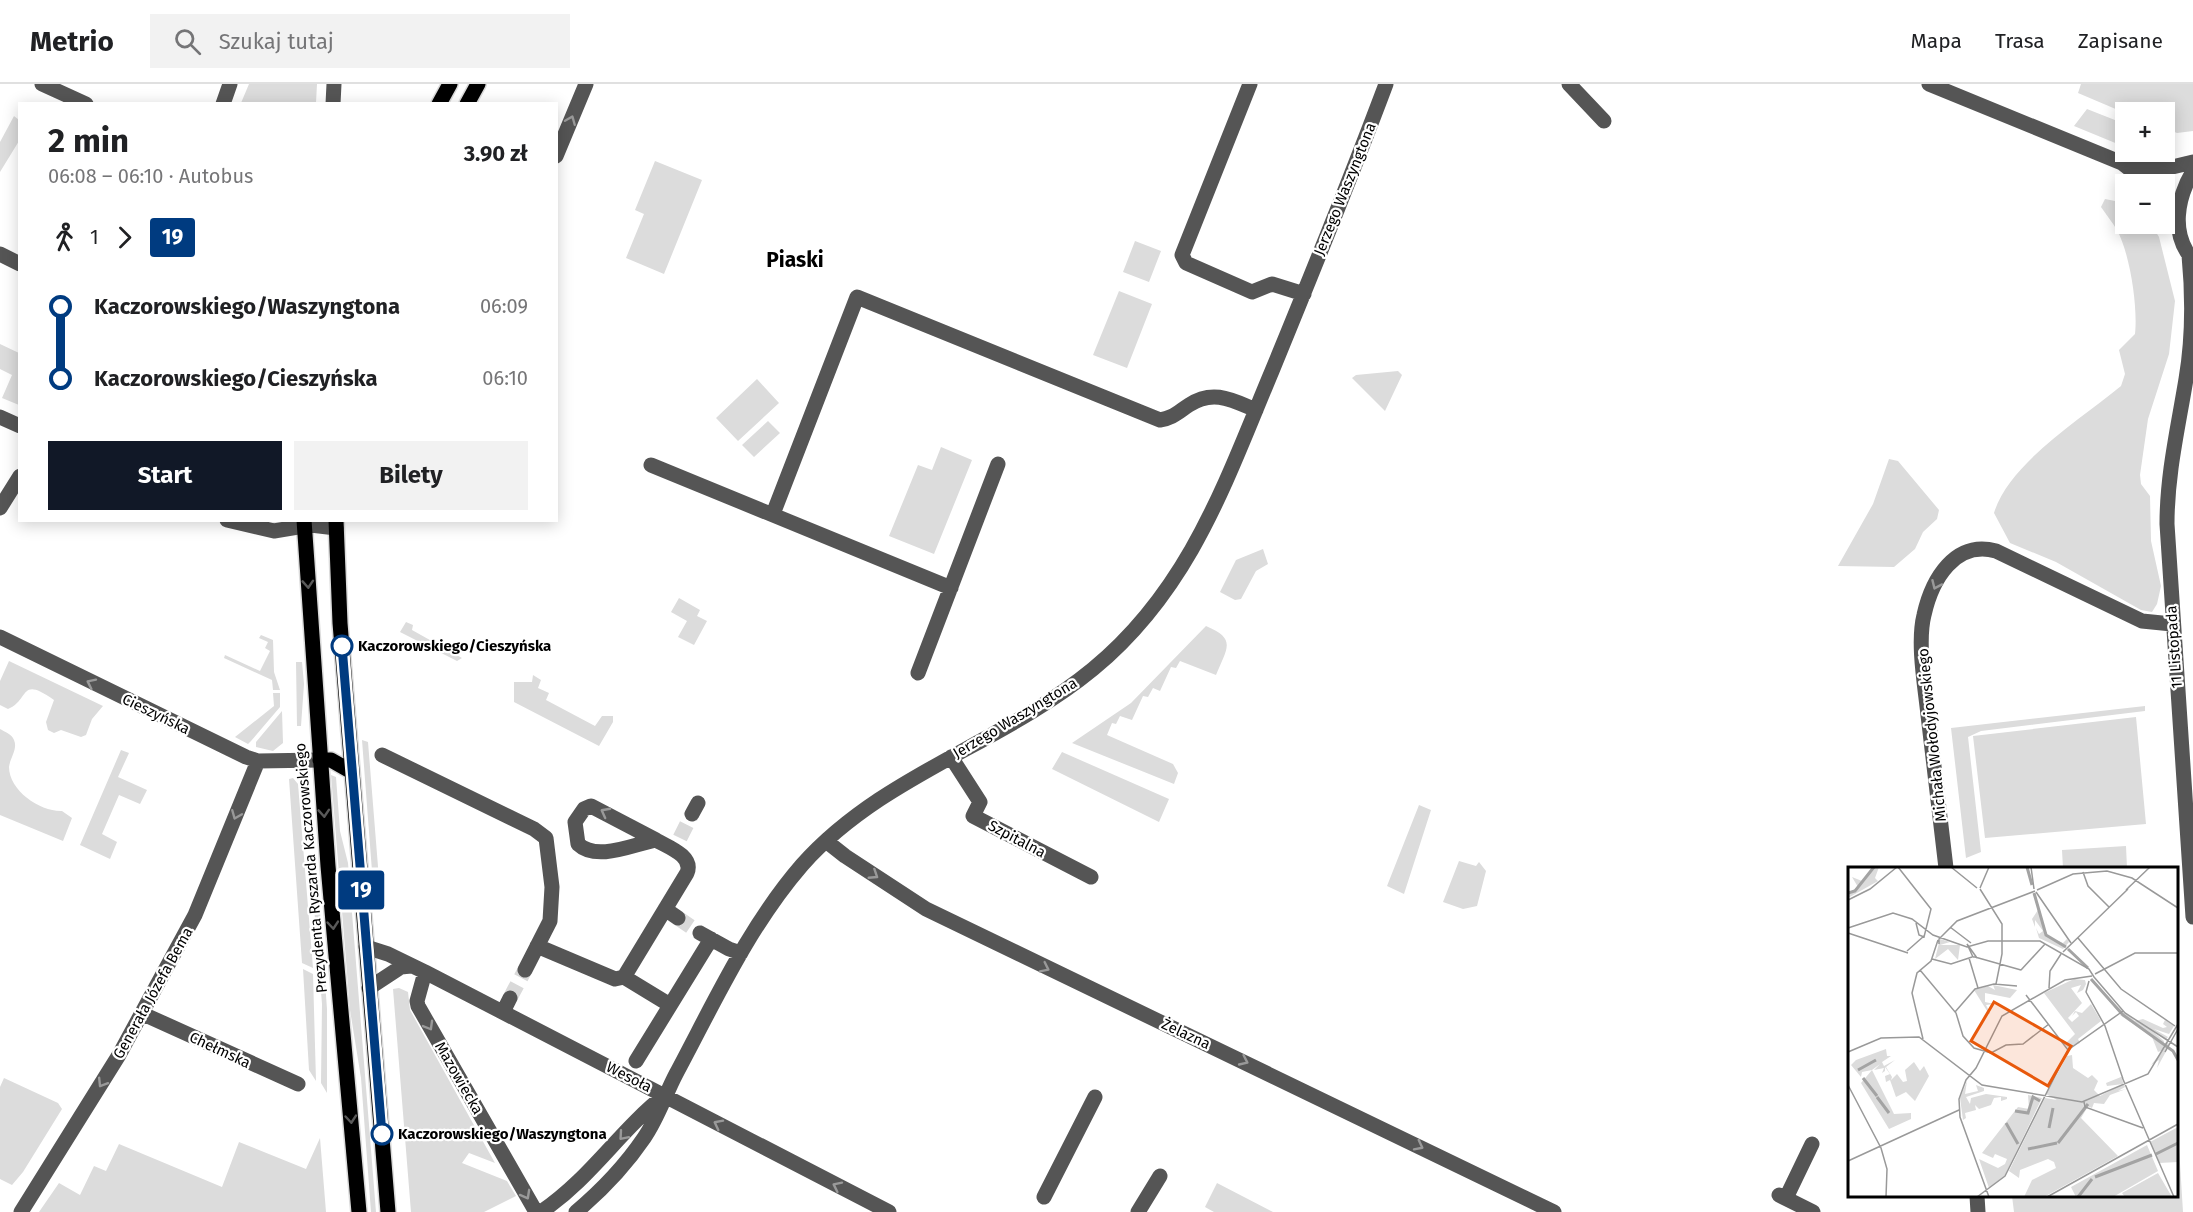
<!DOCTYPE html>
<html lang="pl">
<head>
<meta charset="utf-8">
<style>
	:root { --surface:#fff; --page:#f2f2f2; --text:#202124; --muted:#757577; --line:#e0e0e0; --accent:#111827 }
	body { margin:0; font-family:"Fira Sans",sans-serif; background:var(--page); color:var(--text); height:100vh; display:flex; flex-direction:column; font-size:22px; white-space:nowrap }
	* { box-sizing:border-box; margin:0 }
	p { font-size:20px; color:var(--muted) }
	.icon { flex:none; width:33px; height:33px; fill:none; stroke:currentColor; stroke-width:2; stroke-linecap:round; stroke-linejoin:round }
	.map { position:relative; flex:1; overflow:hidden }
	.details { position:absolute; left:18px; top:18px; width:540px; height:420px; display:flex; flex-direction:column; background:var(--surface); border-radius:0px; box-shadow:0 3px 15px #0003 }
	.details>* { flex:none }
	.badge { padding:0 12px; border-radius:4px; font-size:21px; line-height:39px }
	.fabs { position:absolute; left:2115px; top:18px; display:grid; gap:12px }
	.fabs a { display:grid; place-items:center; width:60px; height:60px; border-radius:0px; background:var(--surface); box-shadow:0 3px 15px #0003; font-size:30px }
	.map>.badge { position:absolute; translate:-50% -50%; box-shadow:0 0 0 3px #fff }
	.legs { display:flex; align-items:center; gap:9px; height:66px; padding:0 30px; font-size:20px }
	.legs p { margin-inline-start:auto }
	.head { display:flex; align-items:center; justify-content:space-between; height:102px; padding:0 30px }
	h1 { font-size:33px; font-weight:700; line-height:45px }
	.cta { display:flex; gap:12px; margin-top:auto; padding:12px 30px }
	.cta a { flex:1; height:69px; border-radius:0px; background:var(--accent); color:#fff; font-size:24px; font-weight:700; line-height:69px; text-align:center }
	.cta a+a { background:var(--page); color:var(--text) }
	ul { padding:0 30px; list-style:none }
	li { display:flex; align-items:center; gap:21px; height:72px; font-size:22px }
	li i { display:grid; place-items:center; width:9px; height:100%; margin:0 8px; background:currentColor }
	li i::after { content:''; width:15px; height:15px; margin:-8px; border:4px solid; border-radius:50%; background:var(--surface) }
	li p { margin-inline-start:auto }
	li:first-child i { background:linear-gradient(#0000 50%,currentColor 0) }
	li:last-child i { background:linear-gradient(currentColor 50%,#0000 0) }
	header { display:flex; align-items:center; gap:36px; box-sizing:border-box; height:84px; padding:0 30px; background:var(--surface); border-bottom:2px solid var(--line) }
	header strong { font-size:28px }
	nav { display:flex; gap:33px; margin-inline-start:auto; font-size:21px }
	.search { width:420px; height:54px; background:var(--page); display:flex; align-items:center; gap:15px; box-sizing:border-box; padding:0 21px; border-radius:0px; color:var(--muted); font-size:22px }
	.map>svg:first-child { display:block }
	.green { fill:#dcdcdc }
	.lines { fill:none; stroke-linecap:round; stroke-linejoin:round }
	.minor-tunnel { stroke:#d9d9d9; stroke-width:15; stroke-dasharray:15 8; stroke-linecap:butt }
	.major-casing { stroke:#dbdbdb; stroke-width:18 }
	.minor { stroke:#555; stroke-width:15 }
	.major { stroke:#000; stroke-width:15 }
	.oneway { stroke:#999 }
	.oneway2 { stroke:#595959 }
	.line-1-casing { stroke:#fff; stroke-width:14 }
	.line-1 { stroke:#003b80; stroke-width:9 }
	.stop-1-dot { fill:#fff; stroke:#003b80; stroke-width:3 }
	.labels { text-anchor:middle; stroke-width:4.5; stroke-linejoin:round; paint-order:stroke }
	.street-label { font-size:15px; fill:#000; stroke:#fff }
	.stop-label { font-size:15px; font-weight:bold; fill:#000; stroke:#fff; text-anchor:start }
	.district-label { font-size:21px; font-weight:bold; fill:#000; stroke:#fff }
	.inset-river { fill:none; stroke:#a3a3a3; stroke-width:3 }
	.inset-road { fill:none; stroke:#999; stroke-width:1.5 }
	.view { fill:#e8590c; fill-opacity:0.15; stroke:#e8590c; stroke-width:3 }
	.inset-edge { fill:none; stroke:#000; stroke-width:3 }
</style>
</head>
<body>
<header>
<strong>Metrio</strong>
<div class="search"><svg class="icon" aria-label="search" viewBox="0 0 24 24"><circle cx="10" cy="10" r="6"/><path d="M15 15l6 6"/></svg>Szukaj tutaj</div>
<nav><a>Mapa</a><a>Trasa</a><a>Zapisane</a></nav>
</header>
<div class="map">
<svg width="2193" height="1128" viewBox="0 0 2193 1128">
	<rect width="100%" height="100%" fill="#fff"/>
	<path class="green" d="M 249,0 L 317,0 L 316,19 L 241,19 Z
		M 2081,0 L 2193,0 L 2193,47 L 2177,49 L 2165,44 L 2164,28 L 2125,29 L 2078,9 Z
		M 2087,25 L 2125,40 L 2125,63 L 2074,42 Z
		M 14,32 L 19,36 L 19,57 L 0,88 L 0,58 Z
		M 655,77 L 702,96 L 664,190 L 626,174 L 644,130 L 635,126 Z
		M 2105,115 L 2125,119 L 2126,140 L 2151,140 L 2159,153 L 2175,217 L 2169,270 L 2148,335 L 2140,391 L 2141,400 L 2150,412 L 2151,457 L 2161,502 L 2157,520 L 2152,528 L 2141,526 L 2056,478 L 2010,459 L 1994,429 C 2009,379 2081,335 2121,302 L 2125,290 L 2119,266 L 2135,250 C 2138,223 2130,170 2117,146 C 2112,138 2106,130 2101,123 Z
		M 1135,157 L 1161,167 L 1149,198 L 1123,188 Z
		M 1119,207 L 1152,220 L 1127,284 L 1093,271 Z
		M 0,260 L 19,269 L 19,321 L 2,314 L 12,291 L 0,285 Z
		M 1398,287 L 1402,291 L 1385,327 L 1352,294 L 1356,291 Z
		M 757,295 L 779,319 L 738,357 L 716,334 Z
		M 768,337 L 780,349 L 754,373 L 742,361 Z
		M 941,363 L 972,376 L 934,470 L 889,452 L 918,381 L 932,386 Z
		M 1889,375 L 1898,377 L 1939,426 L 1937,435 L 1923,448 L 1915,465 L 1894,483 L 1838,482 L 1873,420 Z
		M 1263,465 L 1268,480 L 1256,487 L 1241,515 L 1235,516 L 1220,508 L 1236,476 Z
		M 679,514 L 700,526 L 697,532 L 707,537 L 694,561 L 678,553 L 687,537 L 671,528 Z
		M 406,538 L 413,541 L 412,546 L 462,574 L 457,577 L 400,548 Z
		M 1206,542 C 1237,555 1227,564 1216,591 L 1180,577 L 1176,584 L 1171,583 L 1160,607 L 1153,604 L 1148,613 L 1143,612 L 1132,636 L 1120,632 L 1116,640 L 1112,639 L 1107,651 L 1173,680 L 1178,689 L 1174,700 L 1072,659 L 1131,619 Z
		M 261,551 L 273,556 L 274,588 L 280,606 L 273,606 L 272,596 L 224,574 L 225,571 L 260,587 L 270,567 L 265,564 L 268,558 L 259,554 Z
		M 9,577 L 103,622 L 92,635 L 86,651 L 81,653 L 61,646 L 54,649 L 48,646 L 46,638 L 54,616 C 19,591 30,616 8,625 L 0,621 L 0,597 Z
		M 296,578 L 302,578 L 304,600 L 301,642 L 297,642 Z
		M 533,591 L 541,596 L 538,604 L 549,609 L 546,616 L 595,642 L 602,632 L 613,632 L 613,638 L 599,662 L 514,618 L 514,598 L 532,598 Z
		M 273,609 L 280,609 L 280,623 L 251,657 L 248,660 L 235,653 L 274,622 Z
		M 2145,622 L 2145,627 L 1981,647 L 1968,653 L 1981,768 L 1966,774 L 1951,644 Z
		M 282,627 L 283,659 L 273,667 L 256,663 L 256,658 Z
		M 2136,633 L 2146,740 L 1985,754 L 1973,652 Z
		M 0,645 C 5,648 12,650 14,656 C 18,665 10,674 9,683 C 9,707 41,728 62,727 L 72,734 L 63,757 L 0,731 Z
		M 362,656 L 368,658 L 379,795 L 372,787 Z
		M 121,666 L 129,669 L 118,693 L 147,706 L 140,720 L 119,711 L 102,750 L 117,758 L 110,775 L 80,761 Z
		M 1062,668 L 1169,715 L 1159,738 L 1052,685 Z
		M 331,691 L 336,693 L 340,747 L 348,779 L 376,1128 L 371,1128 L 361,994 L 350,926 Z
		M 293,694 L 298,700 L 313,884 L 302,879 L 289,695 Z
		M 1419,721 L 1431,726 L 1404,810 L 1387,802 Z
		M 2126,762 L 2127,784 L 2063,784 L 2062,766 Z
		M 1459,777 L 1476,782 L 1479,778 L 1486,787 L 1477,822 L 1463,825 L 1443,818 Z
		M 317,786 L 327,925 L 327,1009 L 321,999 L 322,920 L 311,787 Z
		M 303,885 L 313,890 L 316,997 L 309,986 Z
		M 399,904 L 408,908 L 410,926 L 495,1079 L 469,1069 L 462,1079 L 507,1097 L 516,1112 L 484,1128 L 411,1128 L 393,905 Z
		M 4,994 L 58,1019 L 62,1025 L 23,1088 L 12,1101 L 0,1095 L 0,1003 Z
		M 2177,1031 L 2183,1128 L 2014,1128 L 2012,1112 L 2176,1112 Z
		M 320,1054 L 326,1128 L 39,1128 L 59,1099 L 80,1111 L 94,1082 L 106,1087 L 119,1060 L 222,1103 L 239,1058 L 306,1085 Z
		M 1217,1099 L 1273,1128 L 1214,1128 L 1205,1123 Z"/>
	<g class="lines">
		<path class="minor-tunnel" d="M 680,754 L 692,730
			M 678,834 L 700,849
			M 510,914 L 525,886"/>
		<defs>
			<path id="major" d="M 439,20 L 450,0
				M 467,20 L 478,0
				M 304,436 L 328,782 L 359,1128
				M 336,436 L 340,539 L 388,1128
				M 320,676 L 331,676 L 352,688"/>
		</defs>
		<use href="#major" class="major-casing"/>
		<path class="minor" d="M 42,0 L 86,20
			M 1250,0 L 1182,171 L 1186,179 L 1252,208 L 1272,200 L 1304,210
			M 1569,0 L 1604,37
			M 1929,0 L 2122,79 L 2168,84 L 2193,78
			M 223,20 L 230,0
			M 333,20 L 334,0
			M 556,72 L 586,0
			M 2122,79 L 2149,100
			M 2193,87 C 2177,114 2170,150 2193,176
			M 2164,117 L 2178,137
			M 0,170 L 20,180
			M 2189,171 C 2193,213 2193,254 2186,295 C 2178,344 2167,390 2167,440 L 2193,833
			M 0,333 L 20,342
			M 651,381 L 951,504
			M 0,424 L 20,392
			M 773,430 L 857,213 L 1160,336 C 1173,334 1178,328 1189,321 C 1213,305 1232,316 1256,326
			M 227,436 L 274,447 L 304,442
			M 294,439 L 336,444
			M 0,553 L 246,673 L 258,677 L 320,676
			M 918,589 L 998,380
			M 382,671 L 534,745 L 546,754 L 552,803 L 550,837 L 525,886
			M 951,673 L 980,718 L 973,732 L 1091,793
			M 692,730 L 698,719
			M 826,757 L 845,772 L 926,825 L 1554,1128
			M 1946,784 C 1940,733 1934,682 1928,631 C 1925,602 1917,559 1924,531 C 1932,495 1955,456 1996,467 L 2142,537 L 2172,540
			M 665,825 L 678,834
			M 700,849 L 729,865 L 741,869
			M 537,862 L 615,895 L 624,893 L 687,789 C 694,772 668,763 656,756 C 634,760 597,778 578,760 L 575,738 L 584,725 L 591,722 L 656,756
			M 366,863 L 388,870 L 425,888 L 889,1128
			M 425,888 L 417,917 L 418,922 L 536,1128
			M 624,893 L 670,921
			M 369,904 L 401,883 L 411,882
			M 503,928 L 510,914
			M 143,930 L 298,1000
			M 636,977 L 711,855
			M 1779,1111 L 1813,1128
			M 1977,1112 L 1978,1128
			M 1044,1113 L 1095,1013
			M 1786,1114 L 1812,1060
			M 21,1128 L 119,971 L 195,831 L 258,677
			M 541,1128 C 592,1093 619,1047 665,1011
			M 576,1128 C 602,1106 625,1082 644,1054 C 658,1034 665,1011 676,990 C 714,919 749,842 802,781 C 882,691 1002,660 1093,585 C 1190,505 1225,399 1272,287 C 1311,192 1350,96 1386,0
			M 1138,1128 L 1160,1092"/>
		<use href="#major" class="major"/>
	</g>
	<defs><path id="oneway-chevron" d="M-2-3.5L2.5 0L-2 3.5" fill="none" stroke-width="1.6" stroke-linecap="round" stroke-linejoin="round" transform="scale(1.5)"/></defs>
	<g class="oneway">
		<use href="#oneway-chevron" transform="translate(571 36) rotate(-68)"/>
		<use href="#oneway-chevron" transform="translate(1936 501) rotate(114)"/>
		<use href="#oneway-chevron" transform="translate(91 599) rotate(-154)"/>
		<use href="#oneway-chevron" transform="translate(605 728) rotate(-152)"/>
		<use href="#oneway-chevron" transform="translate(236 731) rotate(112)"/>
		<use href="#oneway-chevron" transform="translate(874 791) rotate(33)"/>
		<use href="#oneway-chevron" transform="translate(1045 884) rotate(26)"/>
		<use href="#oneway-chevron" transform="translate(429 942) rotate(60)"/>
		<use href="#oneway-chevron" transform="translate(1244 977) rotate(25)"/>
		<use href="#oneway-chevron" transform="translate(102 999) rotate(122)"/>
		<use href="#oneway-chevron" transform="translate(718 1040) rotate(-153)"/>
		<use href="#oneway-chevron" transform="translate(623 1052) rotate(131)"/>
		<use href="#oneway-chevron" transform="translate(1419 1062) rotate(27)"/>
		<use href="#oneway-chevron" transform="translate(837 1102) rotate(-154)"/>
		<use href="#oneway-chevron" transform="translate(526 1111) rotate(61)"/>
	</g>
	<g class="oneway2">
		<use href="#oneway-chevron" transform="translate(308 500) rotate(86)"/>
		<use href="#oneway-chevron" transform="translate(324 729) rotate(86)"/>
		<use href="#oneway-chevron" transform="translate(333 841) rotate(85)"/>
		<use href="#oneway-chevron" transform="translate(351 1035) rotate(85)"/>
	</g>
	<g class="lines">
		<defs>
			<path id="line-1" d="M 342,562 L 382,1050"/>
		</defs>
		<use href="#line-1" class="line-1-casing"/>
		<use href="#line-1" class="line-1"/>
	</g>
	<g class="stop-1-dot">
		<circle cx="342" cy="562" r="10"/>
		<circle cx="382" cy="1050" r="10"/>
	</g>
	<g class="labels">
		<g class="street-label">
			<text transform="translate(1345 105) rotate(-68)" y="5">Jerzego Waszyngtona</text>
			<text transform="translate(2174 563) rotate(-94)" y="5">11 Listopada</text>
			<text transform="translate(156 630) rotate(26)" y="5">Cieszyńska</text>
			<text transform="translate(1015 634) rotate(-31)" y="5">Jerzego Waszyngtona</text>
			<text transform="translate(1932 651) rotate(-96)" y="5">Michała Wołodyjowskiego</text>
			<text transform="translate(1017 755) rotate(28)" y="5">Szpitalna</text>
			<text transform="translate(311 784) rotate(-95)" y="5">Prezydenta Ryszarda Kaczorowskiego</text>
			<text transform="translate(153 909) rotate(-61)" y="5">Generała Józefa Bema</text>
			<text transform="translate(1186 950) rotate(25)" y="5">Żelazna</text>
			<text transform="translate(220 966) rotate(25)" y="5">Chełmska</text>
			<text transform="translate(629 993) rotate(27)" y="5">Wesoła</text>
			<text transform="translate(459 994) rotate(60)" y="5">Mazowiecka</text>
		</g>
		<g class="stop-label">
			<text x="358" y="567">Kaczorowskiego/Cieszyńska</text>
			<text x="398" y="1055">Kaczorowskiego/Waszyngtona</text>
		</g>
		<g class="district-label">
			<text x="795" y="183">Piaski</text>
		</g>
	</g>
	<g transform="translate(1848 783)">
		<rect width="330" height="330" fill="#fff"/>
		<path d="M 26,0 L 31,0 L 27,11 L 30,14 L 0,31 L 0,26 L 10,20 L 4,10 L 14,14 ZM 190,43 L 199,69 L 215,76 L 219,72 L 221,75 L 215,82 L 191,71 L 188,61 L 191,67 L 195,64 L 187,53 L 187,60 L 184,52 ZM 92,72 L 102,75 L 92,78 L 112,78 L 110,93 L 100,82 L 87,92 ZM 226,112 L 237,113 L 238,117 L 235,123 L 229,126 L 233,118 L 223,121 L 234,136 L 220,151 L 224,155 L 231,149 L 228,145 L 224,149 L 227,144 L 234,146 L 243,137 L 253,154 L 230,172 L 232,176 L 220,181 L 217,177 L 227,167 L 196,126 ZM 145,118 L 169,123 L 162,131 L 137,126 L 137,135 L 146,137 L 138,138 L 142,146 L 141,147 L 126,123 L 140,119 L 147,123 ZM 258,130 L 287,154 L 295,152 L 315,161 L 319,160 L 315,157 L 317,153 L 326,159 L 321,167 L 306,162 L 320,170 L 318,173 L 301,161 L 316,174 L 315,181 L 318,175 L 322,177 L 309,201 L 311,193 L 303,198 L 315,183 L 310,185 L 304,170 L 272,148 L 276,145 L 271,146 ZM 38,182 L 39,189 L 43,189 L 34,195 L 36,199 L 47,193 L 38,200 L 44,210 L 43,213 L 49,207 L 55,215 L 59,214 L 57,203 L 66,195 L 72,204 L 76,199 L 81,209 L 67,234 L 58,225 L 48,230 L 42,213 L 38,215 L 37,209 L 42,207 L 37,200 L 37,204 L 34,206 L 36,201 L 26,203 L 32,197 L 24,203 L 46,247 L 63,246 L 63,252 L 41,262 L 13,216 L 24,203 L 14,205 L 13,210 L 3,198 L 8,193 ZM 224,188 L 225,201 L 240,211 L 244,208 L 250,214 L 246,223 L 252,229 L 275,217 L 259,219 L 258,216 L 273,210 L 277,220 L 270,224 L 278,222 L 262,228 L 256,237 L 246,236 L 244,241 L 234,237 L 239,241 L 233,251 L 270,289 L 196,330 L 176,330 L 184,313 L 208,301 L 206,295 L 200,292 L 172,303 L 171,311 L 161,304 L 197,231 L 209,233 L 198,227 L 219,189 ZM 119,214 L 117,227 L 130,224 L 128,218 L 136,221 L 136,224 L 118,230 L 122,237 L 123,231 L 138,227 L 159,230 L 159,232 L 153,234 L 153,230 L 146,231 L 143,238 L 131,242 L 127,238 L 128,243 L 117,246 L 118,251 L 115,253 L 112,231 ZM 180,228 L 194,231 L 157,308 L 141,321 L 131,292 L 150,301 L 157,297 L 159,292 L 147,287 L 145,291 L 134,286 L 170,240 L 181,242 ZM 330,260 L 330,295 L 311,296 L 302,275 ZM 299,278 L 310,304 L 265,330 L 228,330 L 223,320 ZM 310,306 L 324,330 L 277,330 L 274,326 Z" fill="#dcdcdc"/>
		<path class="inset-river" d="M 179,0 L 184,18M 0,26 L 7,24 L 26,0M 186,26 L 198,68 L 218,80M 220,82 L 240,101M 243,112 L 275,148 L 325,184 L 330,193M 10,203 L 28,193M 15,211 L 29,229M 29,230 L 41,246M 167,244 L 180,246 L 185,230 L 192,234M 158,256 L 170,277M 201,261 L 205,241M 210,276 L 240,237M 180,282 L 209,276M 308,287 L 330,276M 247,310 L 304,288M 230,330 L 244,312"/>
		<path class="inset-road" d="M 50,0 L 83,42 L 76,70 L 71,68 L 68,56M 103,0 L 129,21M 183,0 L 186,22M 235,5 L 240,19 L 261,40M 132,21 L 141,0M 132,22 L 154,57 L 154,87 L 148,117M 189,23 L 225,7 L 259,4 L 284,11 L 330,41M 278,23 L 302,0M 188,25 L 223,76M 0,33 L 22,22 L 49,0M 102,60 L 123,76M 0,61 L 45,46 L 64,52 L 85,68 L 119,80 L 140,74 L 192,74 L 241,102 L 246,110M 0,66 L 60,86M 230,71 L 273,122 L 327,159M 91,77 L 91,72 L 109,54 L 187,24M 59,84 L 76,69M 215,85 L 280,22M 121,91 L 130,121M 129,91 L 119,77 L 125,90 L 127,90 L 173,103M 84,92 L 103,97 L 124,90M 72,103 L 108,146 L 115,169 L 126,181 L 143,186 L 158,178 L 175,177 L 201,157M 173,103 L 197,77M 247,107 L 287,86 L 330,86M 246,110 L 277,146 L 330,180M 241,114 L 238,125 L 257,159 L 275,212M 201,121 L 202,104 L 213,87M 178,128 L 220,183M 107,145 L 127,122 L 146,117 L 169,119M 75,172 L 64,126 L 69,106 L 83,94 L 90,73M 0,185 L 33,171 L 71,170 L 134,218 L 234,235 L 300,207 L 330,157M 317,185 L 330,162M 274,210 L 326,330M 0,218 L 33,281 L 39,302 L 38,330M 236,235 L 237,240 L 295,261M 0,294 L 111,243M 129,330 L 157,309 L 220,183 L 275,144M 141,330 L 112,250 L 111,232 L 118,213 L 128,201 L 154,149 L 217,113 L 244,109M 199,330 L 330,257"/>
		<path class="view" d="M 146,135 L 223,179 L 200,219 L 123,174 Z"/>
		<rect width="330" height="330" class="inset-edge"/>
	</g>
</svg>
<div class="fabs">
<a>+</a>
<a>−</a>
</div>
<b class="badge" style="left:361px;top:806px;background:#003b80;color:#fff">19</b>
<section class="details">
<div class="head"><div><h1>2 min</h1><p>06:08 – 06:10 · Autobus</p></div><b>3.90 zł</b></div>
<div class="legs"><svg class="icon" aria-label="walk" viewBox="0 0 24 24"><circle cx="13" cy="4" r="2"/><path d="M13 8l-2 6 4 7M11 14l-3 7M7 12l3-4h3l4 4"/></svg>1<svg class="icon" aria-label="forward" viewBox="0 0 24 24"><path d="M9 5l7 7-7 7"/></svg><b class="badge" style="background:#003b80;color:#fff">19</b></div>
<ul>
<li><i style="color:#003b80"></i><b>Kaczorowskiego/Waszyngtona</b><p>06:09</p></li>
<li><i style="color:#003b80"></i><b>Kaczorowskiego/Cieszyńska</b><p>06:10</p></li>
</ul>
<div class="cta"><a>Start</a><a>Bilety</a></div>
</section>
</div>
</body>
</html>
